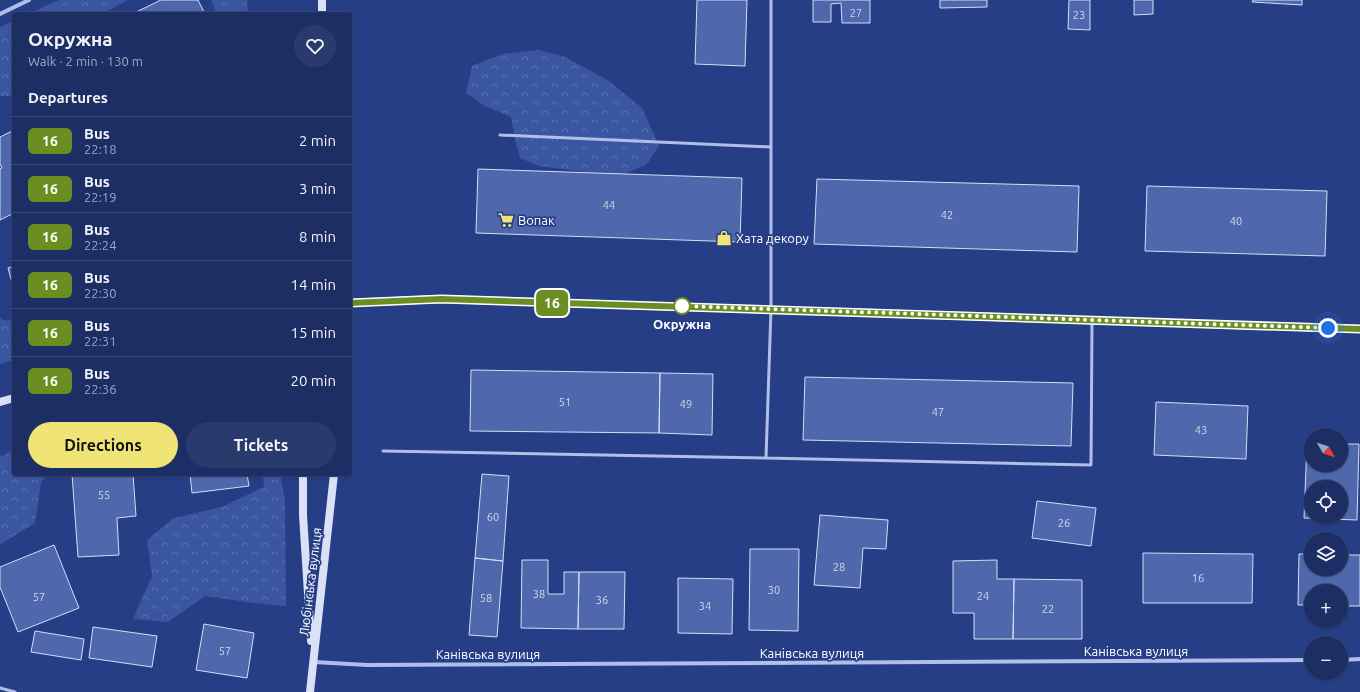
<!DOCTYPE html>
<html lang="en">
<head>
<meta charset="utf-8">
<style>
	:root { --surface:#1c2e64; --page:#293a6d; --text:#f1f3f6; --muted:#a0a8bf; --line:#3a4a78; --accent:#f0e476 }
	body { margin:0; font-family:Ubuntu,sans-serif; background:var(--page); color:var(--text); height:100vh; display:flex; flex-direction:column; font-size:15px; white-space:nowrap }
	* { box-sizing:border-box; margin:0 }
	p { font-size:13px; color:var(--muted) }
	.icon { flex:none; width:22px; height:22px; fill:none; stroke:currentColor; stroke-width:2; stroke-linecap:round; stroke-linejoin:round }
	.map { position:relative; flex:1; overflow:hidden }
	.panel { position:absolute; left:12px; top:12px; width:340px; height:464px; display:flex; flex-direction:column; background:var(--surface); border-radius:4px; box-shadow:0 1px 3px #0004,0 0 0 1px var(--line) }
	.panel>* { flex:none }
	.badge { padding:0 8px; border-radius:6px; font-size:14px; line-height:26px }
	.needle { width:26px; rotate:129deg }
	.buttons { position:absolute; left:1304px; top:428px; display:grid; gap:8px }
	.buttons a { display:grid; place-items:center; width:44px; height:44px; border-radius:50%; background:var(--surface); box-shadow:0 1px 3px #0004,0 0 0 1px var(--line); font-size:20px }
	.you { position:absolute; width:20px; height:20px; margin:-10px; border:3px solid #fff; border-radius:50%; background:#1a73e8; box-shadow:0 0 0 6px #1a73e833 }
	.map>.badge { position:absolute; translate:-50% -50%; box-shadow:0 0 0 2px #fff }
	h2 { padding:0 16px; font-size:15px; line-height:36px }
	.round { display:grid; place-items:center; flex:none; width:42px; height:42px; border-radius:21px; background:var(--page) }
	.overview { display:flex; align-items:center; justify-content:space-between; height:68px; padding:0 16px }
	h1 { font-size:19px; font-weight:700; line-height:30px }
	.cta { display:flex; gap:8px; margin-top:auto; padding:8px 16px }
	.cta a { flex:1; height:46px; border-radius:24px; background:var(--accent); color:#111; font-size:16px; font-weight:700; line-height:46px; text-align:center }
	.cta a+a { background:var(--page); color:var(--text) }
	ul { padding:0; list-style:none }
	li { display:flex; align-items:center; gap:12px; height:48px; padding:0 16px; border-top:1px solid var(--line) }
	li div { flex:1 }
	li b { display:block; font-size:15px }
	li em { font-style:normal }
	li .badge { min-width:44px; font-weight:700; text-align:center }
	.map>svg:first-child { display:block }
	.forest { fill:url(#forest-crowns) }
	.building { fill:#4f67ac; stroke:#d4ddf6; fill-rule:evenodd }
	.lines { fill:none; stroke-linecap:round; stroke-linejoin:round }
	.lane { stroke:#b1bfe8; stroke-width:3 }
	.street { stroke:#b1bfe8; stroke-width:4 }
	.secondary { stroke:#dae1f7; stroke-width:8 }
	.line-casing { stroke:#fff; stroke-width:9 }
	.line { stroke:#6b8e23; stroke-width:6 }
	.walk { stroke:#fff; stroke-width:4; stroke-dasharray:0 7.2 }
	.stop-dot { fill:#fff; stroke:#6b8e23; stroke-width:2 }
	.labels { text-anchor:middle; stroke-width:3.5; stroke-linejoin:round; paint-order:stroke }
	.number-label { font-size:11px; fill:#d3d9ea }
	.poi-label { font-size:13px; fill:#fff; stroke:#263e85; text-anchor:start }
	.stop-label { font-size:13px; font-weight:bold; fill:#fff; stroke:#263e85 }
	.street-label { font-size:13px; fill:#fff; stroke:#263e85 }
</style>
</head>
<body>
<div class="map">
<svg width="1360" height="692" viewBox="0 0 1360 692">
	<defs>
		<pattern id="forest-crowns" width="20" height="18" patternUnits="userSpaceOnUse"><rect width="20" height="18" fill="#3b56a1"/><path d="M2 6a3 3 0 1 1 6 0M12 15a3 3 0 1 1 6 0" fill="none" stroke="#586faf"/></pattern>
	</defs>
	<rect width="100%" height="100%" fill="#263e85"/>
	<path class="forest" d="M 59,0 L 128,0 L 101,14 L 28,14 Z
		M 211,0 L 247,0 L 248,14 L 217,14 Z
		M 14,21 L 14,49 L 11,51 L 14,78 L 14,96 L 0,96 L 0,27 Z
		M 539,50 L 565,57 L 609,81 L 642,108 L 659,146 L 647,164 L 622,175 L 594,173 L 539,166 L 520,158 L 516,143 L 511,117 L 485,106 L 466,93 L 472,66 L 502,54 Z
		M 0,318 L 3,320 L 14,321 L 14,360 L 0,364 Z
		M 14,450 L 14,474 L 47,474 L 41,483 L 35,523 L 1,544 L 0,543 L 0,457 Z
		M 263,474 L 280,474 L 285,500 L 286,606 L 254,603 L 205,596 L 168,622 L 133,619 L 152,576 L 147,540 L 174,518 L 222,507 L 264,487 Z"/>
	<path class="building" d="M 161,0 L 198,0 L 205,14 L 132,14 Z
		M 697,0 L 747,0 L 745,66 L 695,64 Z
		M 813,0 L 870,0 L 870,23 L 842,23 L 841,3 L 831,4 L 831,22 L 813,22 Z
		M 940,0 L 987,0 L 987,7 L 940,8 Z
		M 1069,0 L 1090,0 L 1090,30 L 1068,29 Z
		M 1134,0 L 1153,0 L 1153,14 L 1134,15 Z
		M 1253,0 L 1302,0 L 1302,5 L 1252,2 Z
		M 14,130 L 14,213 L 0,220 L 0,169 L 2,168 L 0,164 L 0,137 Z
		M 478,169 L 742,178 L 740,242 L 476,233 Z
		M 817,179 L 1079,186 L 1077,252 L 814,244 Z
		M 1147,186 L 1327,191 L 1325,256 L 1145,251 Z
		M 14,266 L 14,290 L 8,268 Z
		M 471,370 L 660,373 L 659,433 L 470,431 Z
		M 660,373 L 713,374 L 712,435 L 659,433 Z
		M 805,377 L 1073,383 L 1071,446 L 803,440 Z
		M 1156,402 L 1248,406 L 1246,459 L 1154,455 Z
		M 1307,443 L 1311,443 L 1311,465 L 1341,465 L 1341,444 L 1359,444 L 1357,520 L 1304,518 ZM 1311,487 L 1341,487 L 1341,517 L 1311,517 Z
		M 72,474 L 133,474 L 136,516 L 117,518 L 119,555 L 78,557 Z
		M 190,474 L 247,474 L 249,486 L 192,493 Z
		M 482,474 L 509,476 L 503,561 L 475,558 Z
		M 1037,501 L 1096,508 L 1091,546 L 1032,538 Z
		M 820,515 L 888,520 L 886,549 L 863,548 L 860,588 L 814,585 Z
		M 54,545 L 79,608 L 18,632 L 0,587 L 0,567 Z
		M 750,549 L 799,549 L 798,631 L 749,630 Z
		M 1143,553 L 1253,554 L 1252,603 L 1143,603 Z
		M 1299,554 L 1311,554 L 1311,569 L 1341,569 L 1341,555 L 1360,555 L 1360,606 L 1341,606 L 1341,591 L 1311,591 L 1311,605 L 1298,605 Z
		M 475,558 L 503,561 L 497,637 L 469,635 Z
		M 522,560 L 548,560 L 548,594 L 564,594 L 564,572 L 579,572 L 578,629 L 521,628 Z
		M 997,560 L 997,579 L 1014,579 L 1013,639 L 974,639 L 974,613 L 953,613 L 953,561 Z
		M 579,572 L 625,572 L 624,629 L 578,629 Z
		M 678,578 L 733,579 L 732,634 L 678,633 Z
		M 1014,579 L 1082,580 L 1082,639 L 1013,639 Z
		M 204,624 L 254,633 L 247,678 L 196,670 Z
		M 93,627 L 157,636 L 152,667 L 89,658 Z
		M 35,631 L 84,639 L 81,660 L 31,652 Z"/>
	<g class="lines">
		<path class="lane" d="M 771,0 L 771,309 L 766,458 L 1091,465 L 1092,320
			M 500,135 L 771,147
			M 383,451 L 766,458
			M 0,688 L 15,692"/>
		<path class="street" d="M 0,14 L 29,0
			M 1341,660 L 1360,659
			M 314,662 L 367,665 L 1311,660"/>
		<path class="secondary" d="M 322,0 L 322,14
			M 350,303 L 441,299 L 1360,329
			M 0,402 L 14,398
			M 303,474 L 303,515 L 311,641
			M 310,692 L 334,474"/>
	</g>
	<g class="lines">
		<defs>
			<path id="line" d="M 350,303 L 441,299 L 1360,329"/>
		</defs>
		<use href="#line" class="line-casing"/>
		<use href="#line" class="line"/>
		<path class="walk" d="M 682,306 L 1328,328"/>
	</g>
	<defs>
		<symbol id="supermarket-bare" viewBox="-9 -9 18 18"><path d="M-6-5.5h2.5l.6 2H6L4.5 2H-2.5L-4.4-4H-6ZM-1.5 3.2a1.3 1.3 0 1 0 .1 0ZM3 3.2a1.3 1.3 0 1 0 .1 0Z" fill="#f0e476" stroke="#263e85" stroke-width="2.5" paint-order="stroke"/></symbol>
		<symbol id="shop-bare" viewBox="-9 -9 18 18"><path d="M-5-2.5h2.3a2.7 3.5 0 0 1 5.4 0H5L5.5 6h-11ZM-1.5-2.5h3a1.5 2.3 0 0 0-3 0Z" fill="#f0e476" stroke="#263e85" stroke-width="2.5" paint-order="stroke"/></symbol>
	</defs>
	<g fill-rule="evenodd">
		<use href="#supermarket-bare" x="495" y="209" width="22" height="22"/>
		<use href="#shop-bare" x="713" y="227" width="22" height="22"/>
	</g>
	<circle class="stop-dot" cx="682" cy="306" r="8"/>
	<g class="labels">
		<g class="number-label">
			<text x="856" y="17">27</text>
			<text x="1079" y="19">23</text>
			<text x="609" y="209">44</text>
			<text x="947" y="219">42</text>
			<text x="1236" y="225">40</text>
			<text x="565" y="406">51</text>
			<text x="686" y="408">49</text>
			<text x="938" y="416">47</text>
			<text x="1201" y="434">43</text>
			<text x="104" y="499">55</text>
			<text x="493" y="521">60</text>
			<text x="1064" y="527">26</text>
			<text x="839" y="571">28</text>
			<text x="1198" y="582">16</text>
			<text x="774" y="594">30</text>
			<text x="539" y="598">38</text>
			<text x="983" y="600">24</text>
			<text x="39" y="601">57</text>
			<text x="486" y="602">58</text>
			<text x="602" y="604">36</text>
			<text x="705" y="610">34</text>
			<text x="1048" y="613">22</text>
			<text x="225" y="655">57</text>
		</g>
		<g class="poi-label">
			<text x="518" y="225">Вопак</text>
			<text x="736" y="243">Хата декору</text>
		</g>
		<g class="stop-label">
			<text x="682" y="329">Окружна</text>
		</g>
		<g class="street-label">
			<text transform="translate(310 582) rotate(-83)" y="5">Любінська вулиця</text>
			<text x="1136" y="656">Канівська вулиця</text>
			<text x="812" y="658">Канівська вулиця</text>
			<text x="488" y="659">Канівська вулиця</text>
		</g>
	</g>
</svg>
<div class="buttons">
<a><svg class="needle" viewBox="-14 -14 28 28"><path d="M0-13l5 13h-10z" fill="#e53935"/><path d="M0 13l5-13h-10z" fill="#a0a8bf"/></svg></a>
<a><svg class="icon" aria-label="locate" viewBox="0 0 24 24"><circle cx="12" cy="12" r="6"/><path d="M12 2v4M12 18v4M2 12h4M18 12h4"/></svg></a>
<a><svg class="icon" aria-label="layers" viewBox="0 0 24 24"><path d="M12 4l9 5-9 5-9-5zM3 14l9 5 9-5"/></svg></a>
<a>+</a>
<a>−</a>
</div>
<div class="you" style="left:1328px;top:328px"></div>
<b class="badge" style="left:552px;top:303px;background:#6b8e23;color:#fff">16</b>
<section class="panel">
<div class="overview"><div><h1>Окружна</h1><p>Walk · 2 min · 130 m</p></div><a class="round"><svg class="icon" aria-label="heart" viewBox="0 0 24 24"><path d="M12 20l-8-8c-3-5 5-10 8-4 3-6 11-1 8 4z"/></svg></a></div>
<h2>Departures</h2>
<ul>
<li><span class="badge" style="background:#6b8e23;color:#fff">16</span><div><b>Bus</b><p>22:18</p></div><em>2 min</em></li>
<li><span class="badge" style="background:#6b8e23;color:#fff">16</span><div><b>Bus</b><p>22:19</p></div><em>3 min</em></li>
<li><span class="badge" style="background:#6b8e23;color:#fff">16</span><div><b>Bus</b><p>22:24</p></div><em>8 min</em></li>
<li><span class="badge" style="background:#6b8e23;color:#fff">16</span><div><b>Bus</b><p>22:30</p></div><em>14 min</em></li>
<li><span class="badge" style="background:#6b8e23;color:#fff">16</span><div><b>Bus</b><p>22:31</p></div><em>15 min</em></li>
<li><span class="badge" style="background:#6b8e23;color:#fff">16</span><div><b>Bus</b><p>22:36</p></div><em>20 min</em></li>
</ul>
<div class="cta"><a>Directions</a><a>Tickets</a></div>
</section>
</div>
</body>
</html>
